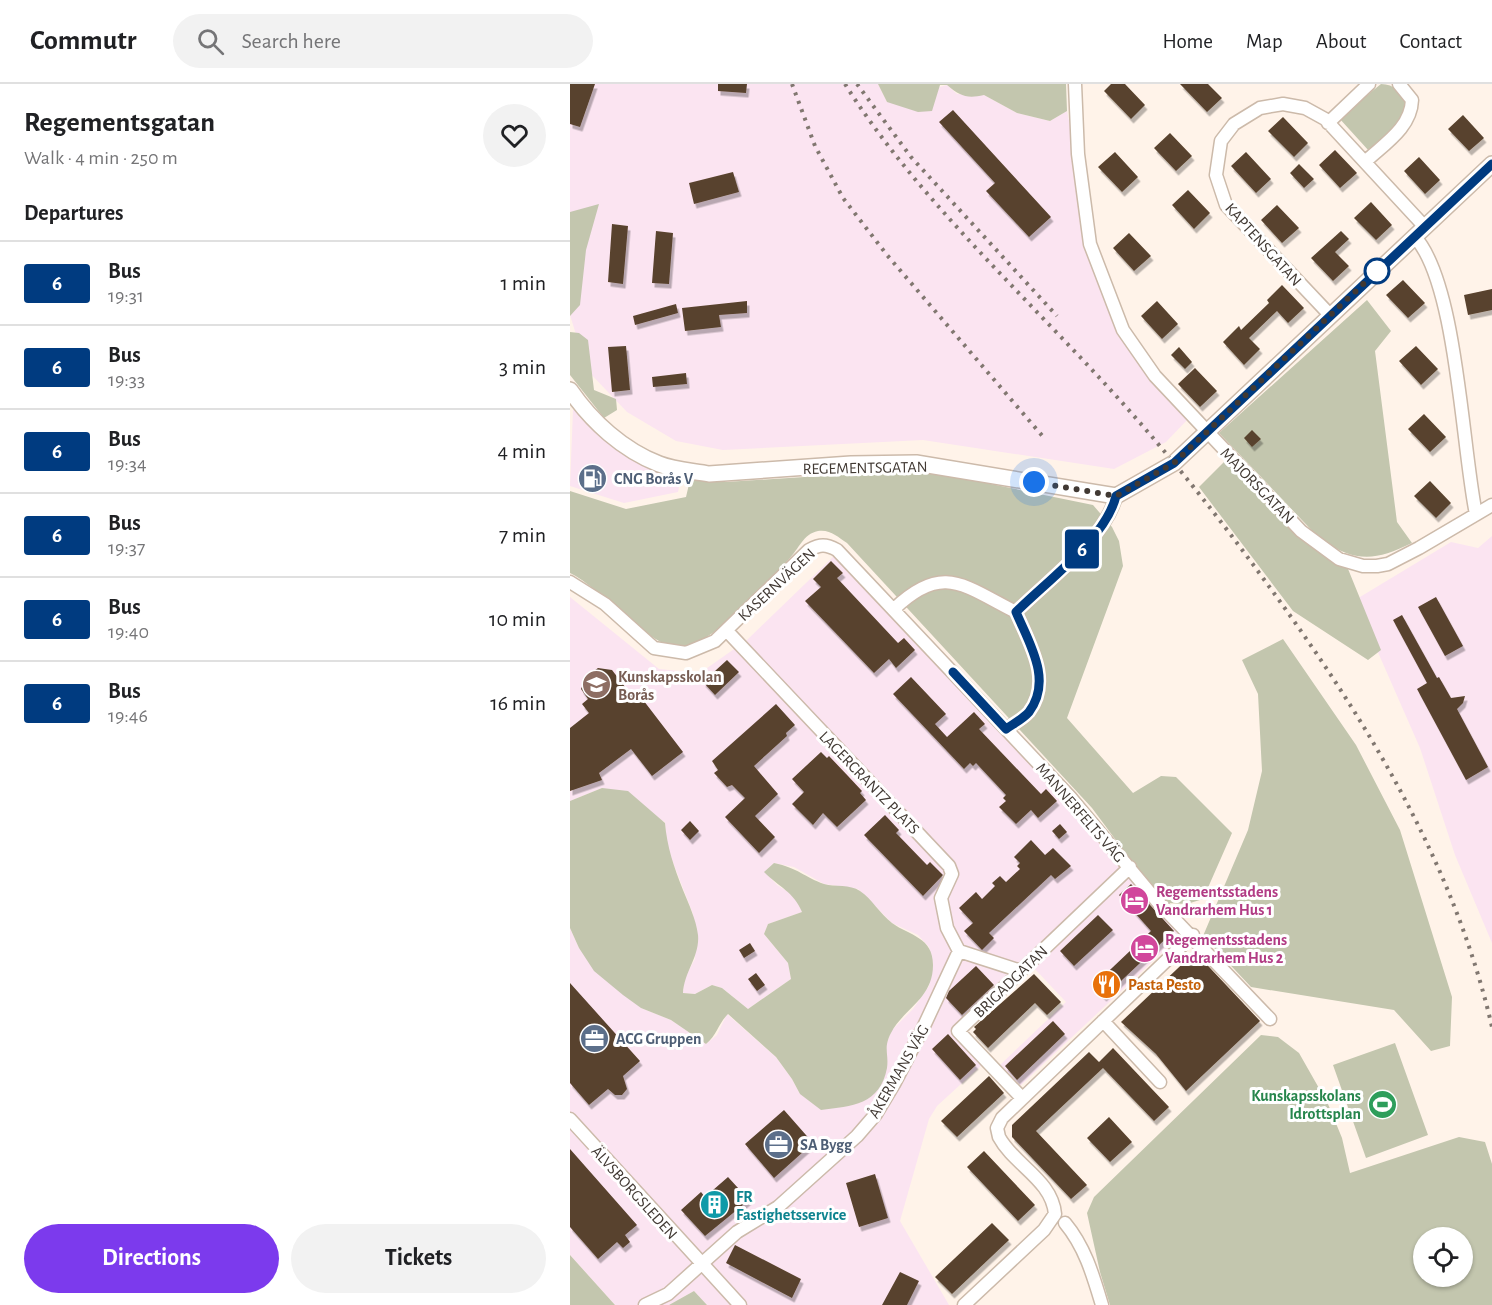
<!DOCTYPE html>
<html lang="en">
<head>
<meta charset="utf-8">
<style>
	:root { --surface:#fff; --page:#f2f2f2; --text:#202124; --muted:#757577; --line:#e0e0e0; --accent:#7c3aed }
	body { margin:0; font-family:"Alegreya Sans",sans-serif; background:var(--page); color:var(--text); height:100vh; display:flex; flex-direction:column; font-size:22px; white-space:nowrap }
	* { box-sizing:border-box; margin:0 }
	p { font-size:20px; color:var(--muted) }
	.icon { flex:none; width:33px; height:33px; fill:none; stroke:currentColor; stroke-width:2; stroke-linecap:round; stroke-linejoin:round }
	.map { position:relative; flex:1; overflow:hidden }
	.side { display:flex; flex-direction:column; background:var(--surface); width:570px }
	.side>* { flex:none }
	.badge { padding:0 12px; border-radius:4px; font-size:21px; line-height:39px }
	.tools { position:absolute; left:843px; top:1143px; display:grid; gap:12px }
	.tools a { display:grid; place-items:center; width:60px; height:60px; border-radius:50%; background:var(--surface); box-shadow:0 2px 4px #0004; font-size:30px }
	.you { position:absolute; width:30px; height:30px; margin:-15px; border:4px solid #fff; border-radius:50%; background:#1a73e8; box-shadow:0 0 0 9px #1a73e833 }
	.map>.badge { position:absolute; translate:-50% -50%; box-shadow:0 0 0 3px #fff }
	h2 { padding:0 24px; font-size:22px; line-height:54px }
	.round { display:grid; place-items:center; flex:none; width:63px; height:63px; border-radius:32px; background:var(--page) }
	.overview { display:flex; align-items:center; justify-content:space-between; height:102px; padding:0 24px }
	h1 { font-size:28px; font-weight:600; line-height:45px }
	.button { display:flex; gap:12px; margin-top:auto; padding:12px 24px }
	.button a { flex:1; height:69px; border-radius:36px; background:var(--accent); color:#fff; font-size:24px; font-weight:600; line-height:69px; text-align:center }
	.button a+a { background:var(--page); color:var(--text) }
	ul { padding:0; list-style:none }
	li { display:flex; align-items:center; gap:18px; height:84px; padding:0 24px; border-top:2px solid var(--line) }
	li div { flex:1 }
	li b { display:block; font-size:22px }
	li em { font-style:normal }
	li .badge { min-width:66px; font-weight:700; text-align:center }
	header { display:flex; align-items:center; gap:36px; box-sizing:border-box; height:84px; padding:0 30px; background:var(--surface); border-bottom:2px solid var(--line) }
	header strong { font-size:28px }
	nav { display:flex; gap:33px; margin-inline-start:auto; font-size:21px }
	.search { width:420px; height:54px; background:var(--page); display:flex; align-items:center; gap:15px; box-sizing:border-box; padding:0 21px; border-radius:33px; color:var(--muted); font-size:22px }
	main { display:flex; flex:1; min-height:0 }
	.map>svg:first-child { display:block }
	.industrial { fill:#fbe4f1 }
	.green { fill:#c3c6ae; fill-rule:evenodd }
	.building { fill:#59422d; filter:url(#shadow) }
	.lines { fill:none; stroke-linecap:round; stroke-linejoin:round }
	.minor-casing { stroke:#ccbaaa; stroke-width:15 }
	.tertiary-casing { stroke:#ccbaaa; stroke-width:18 }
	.minor { stroke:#fff; stroke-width:12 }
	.tertiary { stroke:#fff; stroke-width:15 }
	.rail { stroke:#817770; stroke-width:4; stroke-dasharray:3 6; stroke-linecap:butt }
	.line-casing { stroke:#fff; stroke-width:14 }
	.line { stroke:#003b80; stroke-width:9 }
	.walk { stroke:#413933; stroke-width:6; stroke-dasharray:0 10.8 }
	.stop-dot { fill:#fff; stroke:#003b80; stroke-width:3 }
	.labels { text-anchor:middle; stroke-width:6; stroke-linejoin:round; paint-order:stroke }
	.street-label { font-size:16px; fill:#413933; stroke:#fff }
	.service-label { font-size:16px; font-weight:bold; fill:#4e5e75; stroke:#fff; text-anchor:start }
	.education-label { font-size:16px; font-weight:bold; fill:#785e54; stroke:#fff; text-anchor:start }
	.hotel-label { font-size:16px; font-weight:bold; fill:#b23c85; stroke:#fff; text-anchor:start }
	.food-label { font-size:16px; font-weight:bold; fill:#c56008; stroke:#fff; text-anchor:start }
	.leisure-label { font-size:16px; font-weight:bold; fill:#27864d; stroke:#fff; text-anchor:end }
	.culture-label { font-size:16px; font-weight:bold; fill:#0d838f; stroke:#fff; text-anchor:start }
</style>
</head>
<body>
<header>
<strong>Commutr</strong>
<div class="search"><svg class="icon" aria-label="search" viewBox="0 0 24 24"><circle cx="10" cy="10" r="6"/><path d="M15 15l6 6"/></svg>Search here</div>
<nav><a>Home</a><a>Map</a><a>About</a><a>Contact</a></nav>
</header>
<main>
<section class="side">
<div class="overview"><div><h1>Regementsgatan</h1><p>Walk · 4 min · 250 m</p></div><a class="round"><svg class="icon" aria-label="heart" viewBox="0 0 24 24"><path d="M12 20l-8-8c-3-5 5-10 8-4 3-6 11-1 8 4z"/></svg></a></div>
<h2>Departures</h2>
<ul>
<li><span class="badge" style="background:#003b80;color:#fff">6</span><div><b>Bus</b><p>19:31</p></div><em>1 min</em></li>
<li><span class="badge" style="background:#003b80;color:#fff">6</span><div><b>Bus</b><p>19:33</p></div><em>3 min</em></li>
<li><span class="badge" style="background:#003b80;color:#fff">6</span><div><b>Bus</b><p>19:34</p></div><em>4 min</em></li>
<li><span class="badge" style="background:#003b80;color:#fff">6</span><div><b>Bus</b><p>19:37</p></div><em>7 min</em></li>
<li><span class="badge" style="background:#003b80;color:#fff">6</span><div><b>Bus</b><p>19:40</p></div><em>10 min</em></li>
<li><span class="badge" style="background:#003b80;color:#fff">6</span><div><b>Bus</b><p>19:46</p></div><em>16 min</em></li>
</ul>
<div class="button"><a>Directions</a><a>Tickets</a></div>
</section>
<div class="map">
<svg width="922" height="1221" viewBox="0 0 922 1221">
	<defs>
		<filter id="shadow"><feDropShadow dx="2.5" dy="4.5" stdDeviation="0" flood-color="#0004"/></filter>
	</defs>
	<rect width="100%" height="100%" fill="#fff3e9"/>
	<path class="industrial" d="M 0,0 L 308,0 L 317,18 L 377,1 L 387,10 L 414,11 L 447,29 L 480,37 L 497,27 L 504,62 L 512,153 L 549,248 L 567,277 L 619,334 L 596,358 L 544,385 L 353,356 L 153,366 L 106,357 L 57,328 L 17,286 L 0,231 Z
		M 10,322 L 111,393 L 108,408 L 54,419 L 0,402 L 3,326 Z
		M 922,452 L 922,859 L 885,771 L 850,664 L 785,516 L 881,458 L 908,464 Z
		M 265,471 L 616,846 L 450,1002 L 430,981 L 496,918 L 463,883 L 385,947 L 414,979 L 367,1022 L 359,1035 L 330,1137 L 379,1221 L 137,1221 L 124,1207 L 99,1221 L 45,1221 L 0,1171 L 0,844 L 9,864 L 71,924 L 101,936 L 136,960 L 147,951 L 157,930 L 206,973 L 222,995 L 230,1010 L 317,983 L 315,963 L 322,946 L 343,925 L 359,902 L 363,881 L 359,863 L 348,851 L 322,839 L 288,805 L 254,800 L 224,783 L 204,779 L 195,788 L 207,801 L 225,812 L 232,828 L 198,840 L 194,850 L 218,879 L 221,895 L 178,925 L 152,904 L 142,901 L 125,910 L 113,909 L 114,895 L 125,875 L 123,830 L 97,763 L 95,738 L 32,704 L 0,717 L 0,513 L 89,585 L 130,589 L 177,556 Z"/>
	<path class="green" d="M 308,0 L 496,0 L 497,27 L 480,37 L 447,29 L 414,11 C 397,15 390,12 377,1 L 370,1 L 362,27 L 348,28 L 317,18 Z
		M 811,0 C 824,0 833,9 836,21 L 831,37 L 799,67 L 769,34 Z
		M 29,120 L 16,166 L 10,221 L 0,232 L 0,128 Z
		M 797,216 L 821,247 L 805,267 L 827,438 L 842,459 C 805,477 786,479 750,455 L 649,349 Z
		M 0,248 L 9,249 L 18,256 L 24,306 L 46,315 L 47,326 L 34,334 L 0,291 Z
		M 658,374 L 710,434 L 776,480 L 811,566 L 798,576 L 723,527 L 629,403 Z
		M 327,387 L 382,392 L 523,421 L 542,443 L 549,457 L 553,482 L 497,634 L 563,709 L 591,692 L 606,693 L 662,749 L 633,815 L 617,820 L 598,819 L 577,798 L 522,724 L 277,459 C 268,453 260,445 248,447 C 233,450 229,465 219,475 C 198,499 138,568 105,563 C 78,560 31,504 0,489 L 0,407 L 56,425 L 116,413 L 120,396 L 156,398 Z
		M 713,555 L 786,661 L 830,746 L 882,913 L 880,962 L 861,967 L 824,926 L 681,903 L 633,852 L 678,746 L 692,687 L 688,610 L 672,576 Z
		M 32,704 L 58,707 L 95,739 C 97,763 104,783 113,806 C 119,821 126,835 128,851 C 130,872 114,888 113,909 L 125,910 L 142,901 L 152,904 L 178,925 L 221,895 L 218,879 L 194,850 L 198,840 L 232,828 C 224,808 209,803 194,788 L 204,779 C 228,784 234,793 254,800 C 265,803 280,800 290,807 C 302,815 310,830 322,839 C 340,852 363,853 363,881 C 363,915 333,925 321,949 C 313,964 319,970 317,984 C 310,1021 282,1022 251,1026 L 230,1010 L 222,995 L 206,973 L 158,930 C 148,940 147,951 136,960 L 101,936 L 71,924 L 53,911 L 24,887 L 9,864 L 0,844 L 0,717 Z
		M 691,951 L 708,953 L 729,969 L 758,1020 L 772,1054 L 780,1089 L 889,1053 L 915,1058 L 922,1080 L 922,1221 L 540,1221 L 530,1188 L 517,1129 L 524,1113 ZM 854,1154 L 892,1154 L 892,1192 L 854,1192 Z
		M 825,959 L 858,1051 L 796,1074 L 763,981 Z
		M 0,1171 L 45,1221 L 0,1221 Z
		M 124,1207 L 137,1221 L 99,1221 Z"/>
	<path class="building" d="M 0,0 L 25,0 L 10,43 L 0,40 Z
		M 148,0 L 177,0 L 176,9 L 148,7 Z
		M 541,0 L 555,0 L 575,21 L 561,35 L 534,7 Z
		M 610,0 L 638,0 L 652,14 L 637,28 Z
		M 383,26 L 481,133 L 459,153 L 416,107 L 425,99 L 369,38 Z
		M 893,31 L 914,54 L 899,67 L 878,45 Z
		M 713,33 L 738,59 L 724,73 L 698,47 Z
		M 600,49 L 622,72 L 606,87 L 584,64 Z
		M 765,66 L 787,89 L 770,104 L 749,81 Z
		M 545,68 L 568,93 L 552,108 L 528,83 Z
		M 676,68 L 701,95 L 686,109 L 661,82 Z
		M 849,73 L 870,96 L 855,110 L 834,87 Z
		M 729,80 L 744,95 L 734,104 L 720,89 Z
		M 163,88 L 169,108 L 124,120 L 119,99 Z
		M 618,106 L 640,129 L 624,145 L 602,121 Z
		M 801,118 L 822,141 L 806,156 L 784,134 Z
		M 707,121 L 729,144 L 712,159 L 691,136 Z
		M 42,140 L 58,142 L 53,200 L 38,198 Z
		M 86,147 L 103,149 L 99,200 L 82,199 Z
		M 771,147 L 779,155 L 765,168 L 779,182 L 763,197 L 741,174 Z
		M 559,149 L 581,172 L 564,187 L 543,164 Z
		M 833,196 L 855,219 L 838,234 L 816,211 Z
		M 712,201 L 734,224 L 718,239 L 707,227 L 679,254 L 690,265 L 674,281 L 653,258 L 669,242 L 671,246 L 699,219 L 697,216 Z
		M 922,205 L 922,226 L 898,231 L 894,211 Z
		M 177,217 L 177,229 L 149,231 L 151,243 L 115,247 L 112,224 Z
		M 587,217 L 608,240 L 592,255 L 571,232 Z
		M 106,220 L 108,229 L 65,241 L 63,232 Z
		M 56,262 L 60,306 L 42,308 L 38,263 Z
		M 846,262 L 868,285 L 851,301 L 829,277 Z
		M 609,263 L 622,278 L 615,285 L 601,271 Z
		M 625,284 L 647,307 L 630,323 L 608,300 Z
		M 116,289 L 117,300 L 83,303 L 82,293 Z
		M 854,330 L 876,353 L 860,368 L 838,345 Z
		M 682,346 L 691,355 L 682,363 L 674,354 Z
		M 860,397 L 881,419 L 866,434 L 844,412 Z
		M 261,477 L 273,489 L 267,494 L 328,559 L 334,554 L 345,566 L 326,584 L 319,575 L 304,589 L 235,517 L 251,503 L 243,495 Z
		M 866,513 L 893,562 L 875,572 L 848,523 Z
		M 832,531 L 867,594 L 869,593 L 881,614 L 895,612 L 893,619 L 887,625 L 918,683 L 896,696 L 847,605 L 857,599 L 823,536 Z
		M 157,576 L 169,588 L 145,611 L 133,598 Z
		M 28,584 L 42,586 L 62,612 L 67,608 L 113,668 L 82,692 L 61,665 L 29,689 L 32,696 L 0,707 L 0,644 L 19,629 L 12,620 L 18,615 L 11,605 L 16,593 Z
		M 341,593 L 376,630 L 365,640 L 377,653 L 404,628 L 415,640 L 409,645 L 471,710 L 476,705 L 487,717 L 468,734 L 461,726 L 446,740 L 429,723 L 436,717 L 433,714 L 436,711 L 406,679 L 403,682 L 400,679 L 394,685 L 323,610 Z
		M 206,620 L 225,641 L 216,649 L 217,652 L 184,682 L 208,710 L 185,732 L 205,753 L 189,769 L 155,733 L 175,714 L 162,701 L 157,703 L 144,689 L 148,686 L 142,677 Z
		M 251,668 L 257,674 L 259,672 L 278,692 L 292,707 L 290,709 L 296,716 L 267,743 L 253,729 L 243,741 L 222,720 L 234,708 L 222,695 Z
		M 315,731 L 329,746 L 326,749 L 357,781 L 360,778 L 373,791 L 353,812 L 294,751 Z
		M 120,737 L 129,747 L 120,756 L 111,746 Z
		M 490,740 L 497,748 L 489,755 L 482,747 Z
		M 461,756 L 475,771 L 483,764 L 501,782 L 485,795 L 481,791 L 419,849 L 424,854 L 412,866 L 394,847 L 403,839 L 389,824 L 406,808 L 412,815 L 425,802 L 422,799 L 430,792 L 436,798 L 450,785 L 447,782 L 450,779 L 444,773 Z
		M 561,800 L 604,847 L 534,913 L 523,902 L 581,847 L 549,811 Z
		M 528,831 L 543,846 L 504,882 L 490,867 Z
		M 180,859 L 185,867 L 174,874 L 169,866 Z
		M 625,868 L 690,937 L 616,1007 L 586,970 L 551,938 Z
		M 406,882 L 424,901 L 392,931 L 376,914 L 379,907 Z
		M 186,889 L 195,901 L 187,907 L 178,895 Z
		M 464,890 L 491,918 L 477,931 L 465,919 L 418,964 L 403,948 L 406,945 L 404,943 Z
		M 0,899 L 70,977 L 53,992 L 57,1005 L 52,1011 L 45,1011 L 38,1005 L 19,1021 L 0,999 Z
		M 483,937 L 495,950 L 447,996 L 435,982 Z
		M 378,950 L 406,981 L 390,996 L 362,965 Z
		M 543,964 L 599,1023 L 584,1037 L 533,984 L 466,1047 L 517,1101 L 501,1115 L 442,1053 L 442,1041 L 519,968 L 529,978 Z
		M 419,992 L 434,1009 L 387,1053 L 371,1037 Z
		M 214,1026 L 243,1059 L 204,1094 L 175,1060 Z
		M 539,1033 L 562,1058 L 540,1078 L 517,1054 Z
		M 0,1065 L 67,1141 L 55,1151 L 60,1158 L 53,1164 L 47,1158 L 28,1175 L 0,1143 Z
		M 414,1067 L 465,1121 L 448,1137 L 397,1083 Z
		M 305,1090 L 318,1134 L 289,1143 L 276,1099 Z
		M 158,1093 L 179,1116 L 135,1152 L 111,1126 L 131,1108 L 135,1113 Z
		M 422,1139 L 439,1156 L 382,1210 L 365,1193 Z
		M 165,1161 L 231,1195 L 222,1214 L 156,1179 Z
		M 330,1188 L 349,1197 L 337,1221 L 312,1221 Z"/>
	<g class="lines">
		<defs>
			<path id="minor" d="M 505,0 L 508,70 L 520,160 L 553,246 L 585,292 L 731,447 L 769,475 L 793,482 L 807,482 L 818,480 L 849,464 L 922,421
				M 758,39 L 799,0
				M 795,78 C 814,60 841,44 842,16 L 829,0
				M 844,152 C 887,197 892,364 906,430
				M 760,231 L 656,121 L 646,91 L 651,57 L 664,40 L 690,24 L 713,20 L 735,24 L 755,35 L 854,142
				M 0,498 L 35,520 L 84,564 L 116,569 L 145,557 L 239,466 C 250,460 256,460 267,466 L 501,714 L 586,816 L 700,935
				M 324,525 C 373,478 394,502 446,528 C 459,559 483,596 459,628 C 454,635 443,640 436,645
				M 446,528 C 477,497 536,454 546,412
				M 157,547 L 379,782 L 382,790 L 371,814 L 377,844 L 389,867
				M 389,867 L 451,887
				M 533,937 L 590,998
				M 452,1014 L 388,947 L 560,783
				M 0,1035 L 170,1221
				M 495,1139 C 515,1163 523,1191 532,1221
				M 75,1221 L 98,1210 L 167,1148 L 208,1123 L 287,1052 L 306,1030 L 324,1000 L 354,942 L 389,867
				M 394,1221 L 474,1146 L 485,1130 C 482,1096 444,1081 429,1053 L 427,1044 L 432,1034 L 623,851"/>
			<path id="tertiary" d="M 0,306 C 22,338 53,366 89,380 C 104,386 123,387 139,390 L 281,380 L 346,379 L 546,412 L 604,379 L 922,80"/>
		</defs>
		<use href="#minor" class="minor-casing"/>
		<use href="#tertiary" class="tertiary-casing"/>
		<use href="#minor" class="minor"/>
		<use href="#tertiary" class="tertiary"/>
		<path class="rail" d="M 222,0 L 245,62 L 273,114 L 317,171 L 475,355
			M 275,0 C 344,110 450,207 537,302 C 595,365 648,432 698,501 C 796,635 884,779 922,943
			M 287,0 L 341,73 L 487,232"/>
	</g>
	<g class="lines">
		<defs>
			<path id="line" d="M 383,588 L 436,645 C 443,640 453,635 459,628 C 483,596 459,559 446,528 C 477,497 536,454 546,412 L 604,379 L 922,80"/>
		</defs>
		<use href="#line" class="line-casing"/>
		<use href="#line" class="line"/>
		<path class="walk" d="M 464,398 L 546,412 L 604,379 L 807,187"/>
	</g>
	<defs>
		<symbol id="fuel-disc" viewBox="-11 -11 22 22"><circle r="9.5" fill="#5c6f8a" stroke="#fff"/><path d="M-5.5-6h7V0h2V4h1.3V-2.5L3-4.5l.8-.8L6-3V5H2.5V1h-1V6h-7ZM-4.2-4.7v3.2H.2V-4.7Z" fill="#fff"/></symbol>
		<symbol id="school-disc" viewBox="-11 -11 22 22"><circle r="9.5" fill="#8d6e63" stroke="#fff"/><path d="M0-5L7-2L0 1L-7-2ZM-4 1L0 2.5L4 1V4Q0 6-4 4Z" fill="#fff"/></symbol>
		<symbol id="hotel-disc" viewBox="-11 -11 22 22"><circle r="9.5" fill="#d1479c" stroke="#fff"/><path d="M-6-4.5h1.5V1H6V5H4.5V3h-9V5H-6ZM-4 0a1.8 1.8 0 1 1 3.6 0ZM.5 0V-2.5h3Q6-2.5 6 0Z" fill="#fff"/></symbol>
		<symbol id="restaurant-disc" viewBox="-11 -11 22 22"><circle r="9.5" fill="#e8710a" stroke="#fff"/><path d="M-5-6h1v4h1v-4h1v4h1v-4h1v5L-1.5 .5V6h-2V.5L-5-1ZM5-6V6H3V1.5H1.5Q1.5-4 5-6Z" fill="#fff"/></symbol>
		<symbol id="office-disc" viewBox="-11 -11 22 22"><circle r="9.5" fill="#5c6f8a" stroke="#fff"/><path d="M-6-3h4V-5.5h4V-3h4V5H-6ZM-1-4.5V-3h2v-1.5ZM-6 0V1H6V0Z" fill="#fff"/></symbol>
		<symbol id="stadium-disc" viewBox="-11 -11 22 22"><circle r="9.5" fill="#2e9e5b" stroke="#fff"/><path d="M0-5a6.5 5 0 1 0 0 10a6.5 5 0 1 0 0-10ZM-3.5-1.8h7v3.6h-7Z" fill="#fff"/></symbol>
		<symbol id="building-disc" viewBox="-11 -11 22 22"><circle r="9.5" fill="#0f9aa8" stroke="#fff"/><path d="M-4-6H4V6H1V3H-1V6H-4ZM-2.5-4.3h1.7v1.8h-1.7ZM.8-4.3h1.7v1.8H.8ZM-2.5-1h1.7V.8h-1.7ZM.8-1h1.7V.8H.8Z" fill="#fff"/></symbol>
	</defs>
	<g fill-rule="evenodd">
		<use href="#fuel-disc" x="6" y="378" width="33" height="33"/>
		<use href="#school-disc" x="10" y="584" width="33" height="33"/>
		<use href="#hotel-disc" x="548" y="800" width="33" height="33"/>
		<use href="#hotel-disc" x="558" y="848" width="33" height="33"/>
		<use href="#restaurant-disc" x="520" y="884" width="33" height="33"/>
		<use href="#office-disc" x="8" y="938" width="33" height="33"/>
		<use href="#stadium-disc" x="796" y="1004" width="33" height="33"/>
		<use href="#office-disc" x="192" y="1044" width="33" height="33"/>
		<use href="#building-disc" x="128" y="1104" width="33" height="33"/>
	</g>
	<circle class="stop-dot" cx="807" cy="187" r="12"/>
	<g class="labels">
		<g class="street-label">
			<text transform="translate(694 160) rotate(48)" y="6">KAPTENSGATAN</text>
			<text transform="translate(295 383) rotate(-1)" y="6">REGEMENTSGATAN</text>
			<text transform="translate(688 401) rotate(46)" y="6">MAJORSGATAN</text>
			<text transform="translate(206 500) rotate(-43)" y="6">KASERNVÄGEN</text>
			<text transform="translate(300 698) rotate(46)" y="6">LAGERCRANTZ PLATS</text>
			<text transform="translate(511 728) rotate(49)" y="6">MANNERFELTS VÄG</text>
			<text transform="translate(440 897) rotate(-44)" y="6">BRIGADGATAN</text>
			<text transform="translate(328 987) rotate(-60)" y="6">ÅKERMANS VÄG</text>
			<text transform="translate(65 1108) rotate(48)" y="6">ÄLVSBORGSLEDEN</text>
		</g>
		<g class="service-label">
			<text x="44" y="400">CNG Borås V</text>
			<text x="46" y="960">ACG Gruppen</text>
			<text x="230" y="1066">SA Bygg</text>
		</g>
		<g class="education-label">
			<text x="48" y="598">Kunskapsskolan<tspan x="48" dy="18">Borås</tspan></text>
		</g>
		<g class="hotel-label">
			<text x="586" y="813">Regementsstadens<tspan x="586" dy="18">Vandrarhem Hus 1</tspan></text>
			<text x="595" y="861">Regementsstadens<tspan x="595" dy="18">Vandrarhem Hus 2</tspan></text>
		</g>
		<g class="food-label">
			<text x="558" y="906">Pasta Pesto</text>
		</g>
		<g class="leisure-label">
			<text x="791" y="1017">Kunskapsskolans<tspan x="791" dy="18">Idrottsplan</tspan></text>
		</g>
		<g class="culture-label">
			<text x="166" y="1118">FR<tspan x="166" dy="18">Fastighetsservice</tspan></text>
		</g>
	</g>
</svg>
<div class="tools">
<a><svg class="icon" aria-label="locate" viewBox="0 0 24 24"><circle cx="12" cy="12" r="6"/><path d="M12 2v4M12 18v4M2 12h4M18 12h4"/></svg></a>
</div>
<div class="you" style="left:464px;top:398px"></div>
<b class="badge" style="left:512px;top:465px;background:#003b80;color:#fff">6</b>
</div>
</main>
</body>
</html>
